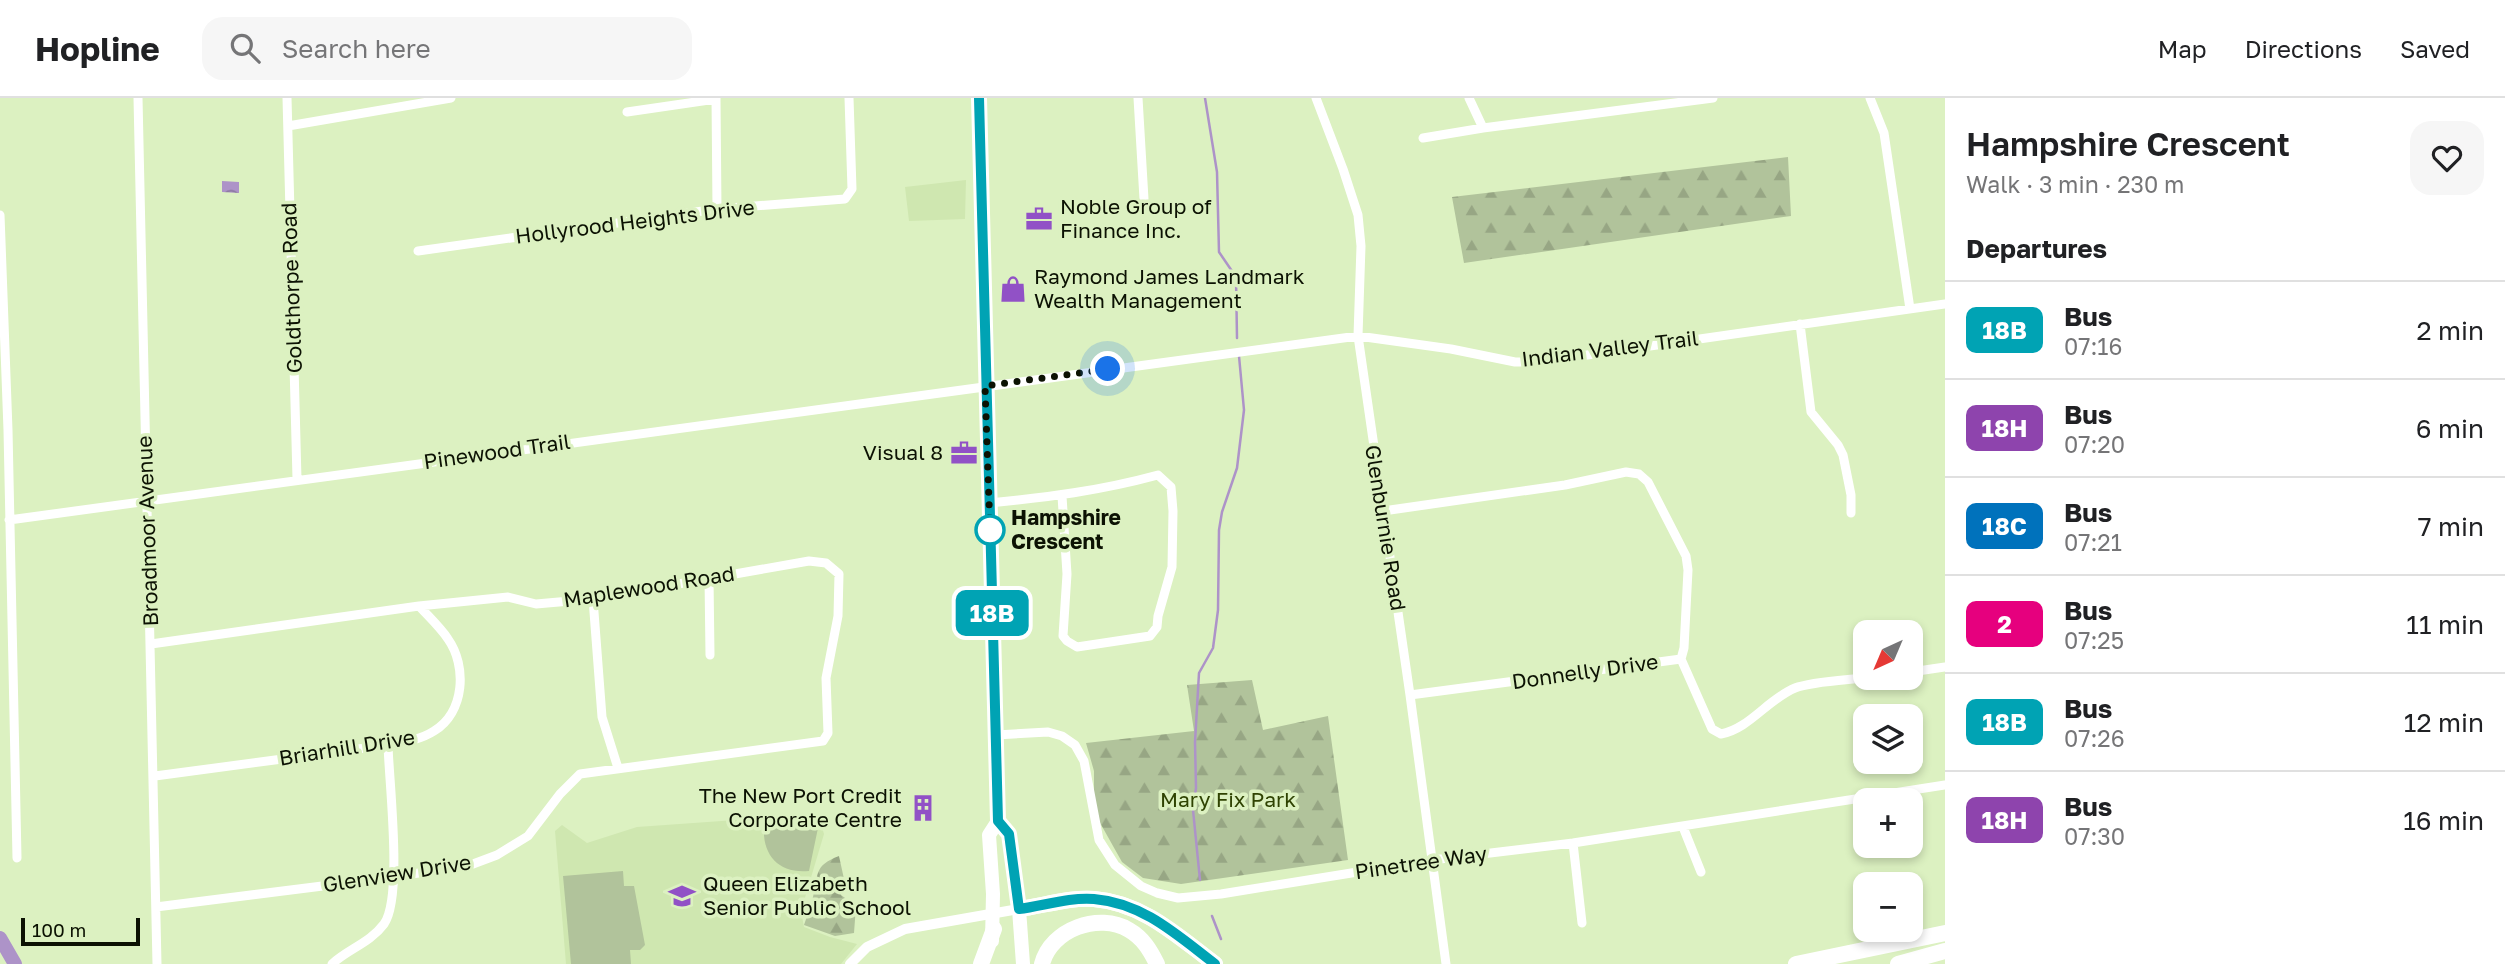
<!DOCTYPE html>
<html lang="en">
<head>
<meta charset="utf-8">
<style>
	:root { --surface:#fff; --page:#f6f6f6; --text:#202124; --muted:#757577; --line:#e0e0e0 }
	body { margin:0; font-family:"Golos Text",sans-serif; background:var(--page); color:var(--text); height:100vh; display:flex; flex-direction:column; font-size:26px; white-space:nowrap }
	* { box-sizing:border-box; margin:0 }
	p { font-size:23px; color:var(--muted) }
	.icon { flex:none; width:38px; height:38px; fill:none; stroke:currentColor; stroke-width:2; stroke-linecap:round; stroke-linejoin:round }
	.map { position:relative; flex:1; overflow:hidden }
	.panel { display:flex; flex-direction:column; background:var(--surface); width:560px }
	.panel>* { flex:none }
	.badge { padding:0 14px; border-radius:10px; font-size:24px; line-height:46px }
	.needle { width:46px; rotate:224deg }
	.buttons { position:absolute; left:1853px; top:522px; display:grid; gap:14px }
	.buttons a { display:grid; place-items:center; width:70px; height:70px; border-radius:14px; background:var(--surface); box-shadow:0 4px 10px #0003; font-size:35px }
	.scale { position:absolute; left:21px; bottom:18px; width:119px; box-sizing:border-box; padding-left:7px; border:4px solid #0c1203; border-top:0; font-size:19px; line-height:24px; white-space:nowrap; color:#0c1203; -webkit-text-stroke:5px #dcf1c1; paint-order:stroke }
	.you { position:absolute; width:35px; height:35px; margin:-18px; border:5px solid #fff; border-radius:50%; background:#1a73e8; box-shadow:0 0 0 10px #1a73e833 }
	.map>.badge { position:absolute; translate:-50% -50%; box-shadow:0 0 0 4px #fff }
	h2 { padding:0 21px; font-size:26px; line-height:63px }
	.round { display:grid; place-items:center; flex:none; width:74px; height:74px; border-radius:21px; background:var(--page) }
	.summary { display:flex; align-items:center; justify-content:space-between; height:119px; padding:0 21px }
	h1 { font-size:33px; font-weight:600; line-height:52px }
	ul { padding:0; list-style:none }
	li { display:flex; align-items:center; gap:21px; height:98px; padding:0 21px; border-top:2px solid var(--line) }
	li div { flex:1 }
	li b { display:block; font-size:26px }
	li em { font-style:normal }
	li .badge { min-width:77px; font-weight:700; text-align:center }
	header { display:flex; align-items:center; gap:42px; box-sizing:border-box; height:98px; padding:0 35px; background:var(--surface); border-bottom:2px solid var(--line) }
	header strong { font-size:33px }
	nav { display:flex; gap:38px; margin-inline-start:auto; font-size:24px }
	.search { width:490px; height:63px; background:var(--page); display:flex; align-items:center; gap:18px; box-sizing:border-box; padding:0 24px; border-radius:21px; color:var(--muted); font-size:26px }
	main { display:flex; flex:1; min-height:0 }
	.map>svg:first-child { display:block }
	.built { fill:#cfe7b0 }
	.forest { fill:url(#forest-firs) }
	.garden { fill:#b1c39b }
	.water { fill:url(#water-waves) }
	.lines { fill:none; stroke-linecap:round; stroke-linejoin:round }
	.stream { stroke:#ad93c8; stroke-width:2.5 }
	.river { stroke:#ad93c8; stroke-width:14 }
	.minor { stroke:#fff; stroke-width:9 }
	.tertiary { stroke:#fff; stroke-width:10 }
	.primary { stroke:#fff; stroke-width:14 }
	.motorway { stroke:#fff; stroke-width:16 }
	.line-casing { stroke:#fff; stroke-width:16 }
	.line { stroke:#00a3b4; stroke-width:10 }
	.walk { stroke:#0c1203; stroke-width:7; stroke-dasharray:0 12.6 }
	.stop-dot { fill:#fff; stroke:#00a3b4; stroke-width:3.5 }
	.labels { text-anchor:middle; stroke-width:7; stroke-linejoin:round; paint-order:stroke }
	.poi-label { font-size:21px; fill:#0c1203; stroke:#dcf1c1; text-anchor:start }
	.street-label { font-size:21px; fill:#0c1203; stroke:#dcf1c1 }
	.stop-label { font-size:21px; font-weight:bold; fill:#0c1203; stroke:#dcf1c1; text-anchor:start }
	.park-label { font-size:21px; fill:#2f4302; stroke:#dcf1c1 }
</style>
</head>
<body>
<header>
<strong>Hopline</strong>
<div class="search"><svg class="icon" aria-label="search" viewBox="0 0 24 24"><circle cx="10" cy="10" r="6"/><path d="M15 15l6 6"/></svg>Search here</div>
<nav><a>Map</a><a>Directions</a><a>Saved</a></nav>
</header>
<main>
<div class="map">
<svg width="1945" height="866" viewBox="0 0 1945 866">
	<defs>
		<pattern id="forest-firs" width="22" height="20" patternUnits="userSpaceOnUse" patternTransform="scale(1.75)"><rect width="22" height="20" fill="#b1c39b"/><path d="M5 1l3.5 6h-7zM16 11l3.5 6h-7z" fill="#97a684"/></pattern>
		<pattern id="water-waves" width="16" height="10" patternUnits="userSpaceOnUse" patternTransform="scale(1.75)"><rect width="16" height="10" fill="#ad93c8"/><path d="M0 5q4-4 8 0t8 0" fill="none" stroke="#8b77a0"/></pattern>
	</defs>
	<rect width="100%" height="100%" fill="#dcf1c1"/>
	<path class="built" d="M 966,82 L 965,121 L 909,123 L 905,89 Z
		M 818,716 L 824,736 L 801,813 L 804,829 L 830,839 L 857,846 L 841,866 L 566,866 L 555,733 L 562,727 L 587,745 L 637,729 Z"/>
	<path class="forest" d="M 1788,59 L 1791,118 L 1464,165 L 1452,99 Z
		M 1252,582 L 1263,632 L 1328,618 L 1348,762 L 1181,786 L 1143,780 L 1122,764 L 1099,723 L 1094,701 L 1094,673 L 1086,645 L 1194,633 L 1187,587 Z
		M 839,758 L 844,781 L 841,797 L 856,808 L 854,835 L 835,838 L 804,827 C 807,818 811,808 813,799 C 819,776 813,768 839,758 Z"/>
	<path class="garden" d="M 816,728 L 818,730 L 809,773 C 780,776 762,758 764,729 Z
		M 623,773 L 624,788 L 634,788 L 645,847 L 640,852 L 630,852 L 631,866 L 571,866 L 563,778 Z"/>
	<path class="water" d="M 222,83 L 239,84 L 239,95 L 222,94 Z"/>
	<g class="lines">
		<path class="stream" d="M 1205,0 L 1217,74 L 1219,154 L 1236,179 L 1237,240
			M 1200,782 L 1193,712 L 1196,690 L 1195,644 L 1199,575 L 1213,550 L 1218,512 L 1219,432 L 1222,414 L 1237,370 L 1244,312 L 1239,258
			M 1212,818 L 1221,841"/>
		<path class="river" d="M 0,840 L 15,866"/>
		<path class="minor" d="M 138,0 L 157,866
			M 287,0 L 297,381
			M 716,0 L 717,111
			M 1138,0 L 1144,101
			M 1316,0 L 1343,71 L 1358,117 L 1361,148 L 1358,238 L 1410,597 L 1446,866
			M 1469,0 L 1483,30
			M 1870,0 L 1884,35 L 1910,211
			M 627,14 L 716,1
			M 288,28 L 451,0
			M 1423,40 L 1483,30 L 1713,0
			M 0,117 L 8,332 L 17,760
			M 418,153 L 717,111 L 845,101 L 852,91 L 849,0
			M 1800,226 L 1811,314 L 1838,347 L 1843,357 L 1851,397 L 1851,415
			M 989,405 C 1049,399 1099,393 1158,377 L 1171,389 L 1173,413 L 1172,469 L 1158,518 L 1157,529 L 1150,538 L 1077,549 L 1067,543 L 1063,538 L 1067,476 L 1062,398
			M 1383,413 L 1565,387 L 1626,374 L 1639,376 L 1648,384 L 1686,458 L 1688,472 L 1684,550 L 1681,561 L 1410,597
			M 9,422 L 1358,238 L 1451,251 L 1515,264 L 1538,264 L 1945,206
			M 709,480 L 710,557
			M 593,501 L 602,619 L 618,670
			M 151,546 L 419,508 L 508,499 L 536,506 L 593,501 L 809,463 L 826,465 L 839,476 L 838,518 L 826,580 L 828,635 L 823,643 L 580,676 L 560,696 L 528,738 L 497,757 L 473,766 L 394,779 L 156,809
			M 1681,561 L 1712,631 L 1721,636 C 1749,631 1768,601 1795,590 C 1813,583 1850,582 1871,579
			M 1911,574 L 1945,569
			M 996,637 L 1048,634 L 1062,638 L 1075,647 L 1084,663 L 1099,742 L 1115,767 L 1141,788 L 1157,795 L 1178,800 L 1221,796 L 1432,762 L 1573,745 L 1945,687
			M 155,678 L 388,647 C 404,644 420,642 434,633 C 465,614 467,568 448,541 C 440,529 429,519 419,508
			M 1683,729 L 1701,774
			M 1573,745 L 1582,825
			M 332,866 C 348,851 370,845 384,826 C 403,800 389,684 388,647"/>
		<path class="tertiary" d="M 850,866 L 867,849 L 905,831 L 1019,811"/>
		<path class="primary" d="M 979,0 L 998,723 L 989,737 L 993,796 L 992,843
			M 998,723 L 1009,736 L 1019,811 L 1023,866"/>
		<path class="motorway" d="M 1019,811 C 1043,808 1069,799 1094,801 C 1143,805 1177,838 1215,866
			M 981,866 L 994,831
			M 1042,866 C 1051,831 1099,814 1129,832 C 1143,840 1150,852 1157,866
			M 1796,866 L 1945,835
			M 1898,866 L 1945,853"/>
	</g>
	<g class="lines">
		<defs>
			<path id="line" d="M 979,0 L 998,723 L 1009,736 L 1019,811 C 1043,808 1069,799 1094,801 C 1143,805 1177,837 1215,866"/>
		</defs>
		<use href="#line" class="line-casing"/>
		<use href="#line" class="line"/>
		<path class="walk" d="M 990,432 L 985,288 L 1108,271"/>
	</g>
	<defs>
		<symbol id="office-bare" viewBox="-9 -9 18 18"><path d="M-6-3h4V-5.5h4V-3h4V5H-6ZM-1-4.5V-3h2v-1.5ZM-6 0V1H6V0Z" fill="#9151c6" stroke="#dcf1c1" stroke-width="2.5" paint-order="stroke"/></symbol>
		<symbol id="shop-bare" viewBox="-9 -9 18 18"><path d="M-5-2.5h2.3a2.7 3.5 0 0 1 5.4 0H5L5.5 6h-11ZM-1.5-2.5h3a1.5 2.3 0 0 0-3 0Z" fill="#9151c6" stroke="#dcf1c1" stroke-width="2.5" paint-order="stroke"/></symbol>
		<symbol id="building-bare" viewBox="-9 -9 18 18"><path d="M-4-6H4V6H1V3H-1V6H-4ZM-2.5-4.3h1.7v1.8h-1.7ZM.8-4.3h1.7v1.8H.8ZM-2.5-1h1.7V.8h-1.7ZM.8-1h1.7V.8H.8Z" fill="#9151c6" stroke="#dcf1c1" stroke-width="2.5" paint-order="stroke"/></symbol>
		<symbol id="school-bare" viewBox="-9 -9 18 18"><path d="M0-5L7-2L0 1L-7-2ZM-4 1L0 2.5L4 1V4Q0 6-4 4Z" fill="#9151c6" stroke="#dcf1c1" stroke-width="2.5" paint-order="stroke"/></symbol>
	</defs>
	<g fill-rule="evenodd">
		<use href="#office-bare" x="1020" y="102" width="38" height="38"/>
		<use href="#shop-bare" x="994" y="172" width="38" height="38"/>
		<use href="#office-bare" x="945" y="336" width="38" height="38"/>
		<use href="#building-bare" x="904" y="691" width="38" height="38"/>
		<use href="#school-bare" x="663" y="779" width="38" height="38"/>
	</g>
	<circle class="stop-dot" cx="990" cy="432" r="14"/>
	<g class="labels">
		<g class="poi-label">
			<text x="1060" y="116">Noble Group of<tspan x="1060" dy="24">Finance Inc.</tspan></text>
			<text x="1034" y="186">Raymond James Landmark<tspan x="1034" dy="24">Wealth Management</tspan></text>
			<text x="943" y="362" text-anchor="end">Visual 8</text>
			<text x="902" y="705" text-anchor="end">The New Port Credit<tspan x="902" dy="24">Corporate Centre</tspan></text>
			<text x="703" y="793">Queen Elizabeth<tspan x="703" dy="24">Senior Public School</tspan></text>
		</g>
		<g class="street-label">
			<text transform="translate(635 124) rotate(-7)" y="7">Hollyrood Heights Drive</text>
			<text transform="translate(292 190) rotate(-92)" y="7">Goldthorpe Road</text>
			<text transform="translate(1610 251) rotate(-7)" y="7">Indian Valley Trail</text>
			<text transform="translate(497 354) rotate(-8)" y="7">Pinewood Trail</text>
			<text transform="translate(1385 430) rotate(81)" y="7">Glenburnie Road</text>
			<text transform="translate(148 433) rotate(-92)" y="7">Broadmoor Avenue</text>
			<text transform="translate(649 489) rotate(-9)" y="7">Maplewood Road</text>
			<text transform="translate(1585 574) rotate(-8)" y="7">Donnelly Drive</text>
			<text transform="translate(347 650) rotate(-9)" y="7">Briarhill Drive</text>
			<text transform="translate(1421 765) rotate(-8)" y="7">Pinetree Way</text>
			<text transform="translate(397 776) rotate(-9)" y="7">Glenview Drive</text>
		</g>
		<g class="stop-label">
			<text x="1011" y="427">Hampshire<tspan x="1011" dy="24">Crescent</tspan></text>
		</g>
		<g class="park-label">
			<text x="1228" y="709">Mary Fix Park</text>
		</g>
	</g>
</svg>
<div class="buttons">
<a><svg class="needle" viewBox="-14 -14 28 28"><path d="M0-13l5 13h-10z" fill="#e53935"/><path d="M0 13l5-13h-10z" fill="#757577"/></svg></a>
<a><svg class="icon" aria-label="layers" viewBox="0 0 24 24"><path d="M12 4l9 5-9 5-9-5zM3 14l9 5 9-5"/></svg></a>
<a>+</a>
<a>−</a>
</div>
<div class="scale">100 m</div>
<div class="you" style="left:1108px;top:271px"></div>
<b class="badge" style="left:992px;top:515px;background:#00a3b4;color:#fff">18B</b>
</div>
<section class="panel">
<div class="summary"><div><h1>Hampshire Crescent</h1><p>Walk · 3 min · 230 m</p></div><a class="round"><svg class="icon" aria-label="heart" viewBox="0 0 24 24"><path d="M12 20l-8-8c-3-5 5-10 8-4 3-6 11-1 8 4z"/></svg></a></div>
<h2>Departures</h2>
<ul>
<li><span class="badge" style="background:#00a3b4;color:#fff">18B</span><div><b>Bus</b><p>07:16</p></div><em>2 min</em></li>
<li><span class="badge" style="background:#8e44ad;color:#fff">18H</span><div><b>Bus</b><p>07:20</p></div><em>6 min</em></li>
<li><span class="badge" style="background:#0072bc;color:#fff">18C</span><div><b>Bus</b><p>07:21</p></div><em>7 min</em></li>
<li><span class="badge" style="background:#e6007e;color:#fff">2</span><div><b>Bus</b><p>07:25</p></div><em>11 min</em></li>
<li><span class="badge" style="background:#00a3b4;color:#fff">18B</span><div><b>Bus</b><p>07:26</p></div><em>12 min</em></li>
<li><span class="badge" style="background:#8e44ad;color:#fff">18H</span><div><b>Bus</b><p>07:30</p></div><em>16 min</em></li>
</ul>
</section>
</main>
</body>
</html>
